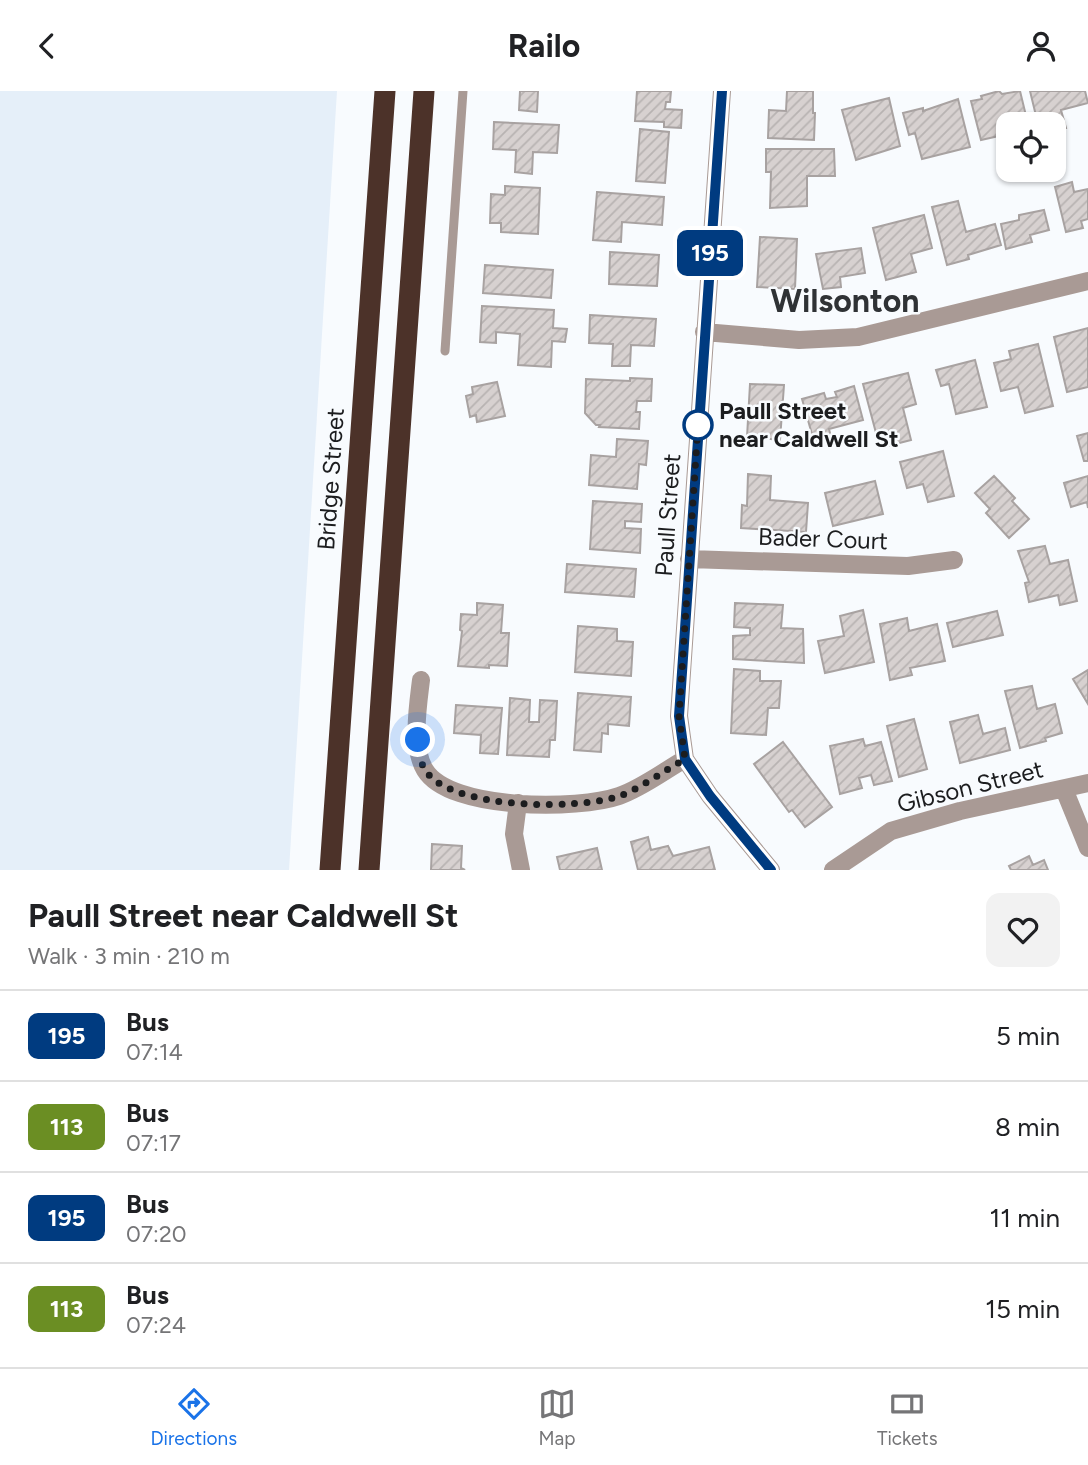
<!DOCTYPE html>
<html lang="en">
<head>
<meta charset="utf-8">
<style>
	:root { --surface:#fff; --page:#f2f2f2; --text:#202124; --muted:#757577; --line:#e0e0e0; --accent:#1a73e8 }
	body { margin:0; font-family:Figtree,sans-serif; background:var(--page); color:var(--text); height:100vh; display:flex; flex-direction:column; font-size:26px; white-space:nowrap }
	* { box-sizing:border-box; margin:0 }
	p { font-size:23px; color:var(--muted) }
	.icon { flex:none; width:38px; height:38px; fill:none; stroke:currentColor; stroke-width:2; stroke-linecap:round; stroke-linejoin:round }
	.map { position:relative; height:779px; overflow:hidden }
	.panel { display:flex; flex-direction:column; background:var(--surface); flex:1 }
	.panel>* { flex:none }
	.badge { padding:0 14px; border-radius:10px; font-size:24px; line-height:46px }
	.controls { position:absolute; left:996px; top:21px; display:grid; gap:14px }
	.controls a { display:grid; place-items:center; width:70px; height:70px; border-radius:14px; background:var(--surface); box-shadow:0 2px 5px #0004; font-size:35px }
	.you { position:absolute; width:35px; height:35px; margin:-18px; border:5px solid #fff; border-radius:50%; background:#1a73e8; box-shadow:0 0 0 10px #1a73e833 }
	.map>.badge { position:absolute; translate:-50% -50%; box-shadow:0 0 0 4px #fff }
	.round { display:grid; place-items:center; flex:none; width:74px; height:74px; border-radius:14px; background:var(--page) }
	.headline { display:flex; align-items:center; justify-content:space-between; height:119px; padding:0 28px }
	h1 { font-size:33px; font-weight:700; line-height:52px }
	ul { padding:0; list-style:none }
	li { display:flex; align-items:center; gap:21px; height:91px; padding:0 28px; border-top:2px solid var(--line) }
	li div { flex:1 }
	li b { display:block; font-size:26px }
	li em { font-style:normal }
	li .badge { min-width:77px; font-weight:700; text-align:center }
	header { display:flex; justify-content:space-between; align-items:center; height:91px; padding:0 28px; background:var(--surface); font-size:32px; font-weight:700 }
	.menu { display:flex; justify-content:space-around; align-items:center; height:98px; border-top:2px solid var(--line); background:var(--surface); font-size:19px; color:var(--muted) }
	.menu a { display:grid; justify-items:center; gap:4px }
	.menu .active { color:var(--accent) }
	.map>svg:first-child { display:block }
	.built { fill:#e5eff9 }
	.building { fill:url(#building-hatch); stroke:#a8a2a1; stroke-width:2 }
	.lines { fill:none; stroke-linecap:round; stroke-linejoin:round }
	.lane { stroke:#a99a95; stroke-width:9 }
	.street { stroke:#a99a95; stroke-width:18 }
	.highway { stroke:#4c3229; stroke-width:21 }
	.line-casing { stroke:#fff; stroke-width:16 }
	.line { stroke:#003b80; stroke-width:10 }
	.walk { stroke:#1c1d1f; stroke-width:7; stroke-dasharray:0 12.6 }
	.stop-dot { fill:#fff; stroke:#003b80; stroke-width:3.5 }
	.labels { text-anchor:middle; stroke-width:5; stroke-linejoin:round; paint-order:stroke }
	.stop-label { font-size:24px; font-weight:bold; fill:#1c1d1f; stroke:#f8fbfe; text-anchor:start }
	.street-label { font-size:24px; fill:#1c1d1f; stroke:#f8fbfe }
	.district-label { font-size:32px; font-weight:bold; fill:#2f3235; stroke:#f8fbfe }
</style>
</head>
<body>
<header><svg class="icon" aria-label="back" viewBox="0 0 24 24"><path d="M15 5l-7 7 7 7"/></svg>Railo<svg class="icon" aria-label="person" viewBox="0 0 24 24"><circle cx="12" cy="8" r="4"/><path d="M4 21q1-7 8-7t8 7"/></svg></header>
<div class="map">
<svg width="1088" height="779" viewBox="0 0 1088 779">
	<defs>
		<pattern id="building-hatch" width="6" height="6" patternUnits="userSpaceOnUse" patternTransform="scale(1.75)"><rect width="6" height="6" fill="#d7d1d0"/><path d="M-1 1l2-2M0 6l6-6M5 7l2-2" fill="none" stroke="#b8b3b2"/></pattern>
	</defs>
	<rect width="100%" height="100%" fill="#f8fbfe"/>
	<path class="built" d="M 0,0 L 337,0 L 289,779 L 0,779 Z"/>
	<path class="building" d="M 520,0 L 538,0 L 537,21 L 519,19 Z
		M 637,0 L 671,0 L 670,11 L 666,11 L 665,18 L 682,19 L 681,37 L 664,36 L 664,31 L 635,30 Z
		M 787,0 L 813,0 L 813,22 L 815,22 L 814,49 L 768,47 L 769,19 L 786,20 Z
		M 999,0 L 1002,3 L 1020,0 L 1028,33 L 1008,33 L 1008,43 L 981,49 L 971,10 L 982,8 L 981,5 Z
		M 1030,0 L 1085,0 L 1088,12 L 1061,19 L 1066,37 L 1054,40 L 1054,33 L 1038,33 Z
		M 889,7 L 900,55 L 856,69 L 842,19 Z
		M 958,8 L 970,56 L 922,68 L 915,42 L 909,44 L 903,22 L 923,17 L 923,20 Z
		M 494,31 L 559,34 L 557,62 L 533,61 L 532,83 L 515,81 L 516,59 L 493,58 Z
		M 640,38 L 669,41 L 665,92 L 636,90 Z
		M 766,58 L 834,58 L 835,85 L 807,85 L 807,115 L 770,117 L 771,81 L 766,81 Z
		M 1072,91 L 1074,101 L 1088,98 L 1088,128 L 1081,130 L 1083,137 L 1066,141 L 1055,96 Z
		M 505,95 L 540,97 L 538,143 L 501,141 L 501,132 L 490,132 L 491,103 L 505,104 Z
		M 597,101 L 664,106 L 662,134 L 622,131 L 621,151 L 593,149 Z
		M 958,110 L 966,141 L 995,133 L 1001,154 L 968,164 L 969,168 L 947,174 L 932,116 Z
		M 1044,119 L 1049,139 L 1030,144 L 1032,151 L 1006,158 L 1001,133 L 1019,129 L 1019,124 Z
		M 924,124 L 932,157 L 911,163 L 916,181 L 886,189 L 873,137 Z
		M 760,146 L 797,148 L 795,198 L 757,196 Z
		M 861,157 L 865,182 L 840,186 L 841,196 L 823,198 L 816,163 Z
		M 610,161 L 659,164 L 657,195 L 609,193 Z
		M 485,174 L 553,179 L 551,207 L 483,202 Z
		M 482,215 L 554,219 L 553,237 L 567,238 L 565,251 L 552,250 L 551,276 L 518,274 L 520,243 L 496,241 L 496,252 L 480,251 Z
		M 590,224 L 656,228 L 654,255 L 631,254 L 630,275 L 612,275 L 613,253 L 589,252 Z
		M 1088,237 L 1088,296 L 1067,301 L 1054,246 Z
		M 1038,253 L 1053,315 L 1025,322 L 1018,296 L 1001,300 L 994,272 L 1011,268 L 1009,260 Z
		M 975,269 L 987,316 L 956,323 L 949,293 L 941,295 L 936,279 Z
		M 908,282 L 916,313 L 903,317 L 911,349 L 880,357 L 863,293 Z
		M 630,287 L 652,288 L 651,310 L 637,310 L 636,321 L 640,321 L 639,338 L 599,336 L 600,334 L 596,334 L 585,322 L 586,288 L 630,290 Z
		M 497,291 L 505,325 L 477,331 L 476,324 L 470,326 L 466,305 L 473,303 L 472,296 Z
		M 750,293 L 784,294 L 780,349 L 747,346 Z
		M 854,295 L 863,329 L 829,338 L 832,350 L 815,354 L 802,308 L 824,302 L 826,308 L 837,306 L 835,301 Z
		M 1088,342 L 1088,370 L 1084,370 L 1077,345 Z
		M 617,348 L 648,350 L 646,374 L 639,373 L 637,398 L 589,394 L 591,364 L 616,366 Z
		M 943,360 L 954,405 L 928,411 L 923,393 L 907,397 L 900,371 Z
		M 748,383 L 771,385 L 770,409 L 808,412 L 806,441 L 741,437 L 742,414 L 747,415 Z
		M 994,385 L 1015,407 L 1012,410 L 1029,428 L 1009,447 L 986,422 L 990,418 L 975,402 Z
		M 1088,385 L 1088,417 L 1087,411 L 1071,416 L 1064,392 Z
		M 875,390 L 883,423 L 833,435 L 825,402 Z
		M 593,410 L 642,413 L 641,431 L 625,430 L 625,437 L 641,438 L 640,462 L 590,458 Z
		M 1045,455 L 1050,473 L 1068,469 L 1077,510 L 1060,514 L 1058,504 L 1029,511 L 1025,492 L 1029,491 L 1018,460 Z
		M 567,473 L 636,478 L 634,506 L 565,501 Z
		M 477,512 L 503,514 L 501,542 L 509,542 L 507,575 L 489,574 L 489,577 L 458,575 L 462,540 L 460,539 L 461,523 L 477,524 Z
		M 735,512 L 783,514 L 781,537 L 803,538 L 804,572 L 733,568 L 733,545 L 750,544 L 750,537 L 734,536 Z
		M 863,519 L 874,571 L 825,582 L 818,550 L 844,545 L 840,525 Z
		M 997,520 L 1003,544 L 953,556 L 947,532 Z
		M 907,527 L 909,540 L 937,533 L 945,570 L 910,577 L 912,584 L 890,589 L 880,533 Z
		M 578,535 L 617,538 L 617,550 L 633,551 L 631,585 L 575,581 Z
		M 734,578 L 760,580 L 760,590 L 781,590 L 779,617 L 768,617 L 766,644 L 731,642 Z
		M 1088,579 L 1088,613 L 1073,588 Z
		M 1032,595 L 1037,618 L 1055,613 L 1062,642 L 1045,647 L 1046,650 L 1020,657 L 1005,600 Z
		M 578,602 L 631,606 L 629,635 L 608,633 L 608,643 L 602,642 L 601,661 L 574,659 Z
		M 510,607 L 530,609 L 529,631 L 539,631 L 540,609 L 557,610 L 555,649 L 550,649 L 549,666 L 507,664 Z
		M 456,614 L 502,617 L 498,663 L 480,662 L 481,644 L 454,642 Z
		M 978,624 L 983,643 L 1005,637 L 1010,659 L 960,672 L 950,631 Z
		M 914,628 L 927,678 L 899,686 L 887,635 Z
		M 863,648 L 865,655 L 881,651 L 892,690 L 874,694 L 871,684 L 859,687 L 862,697 L 840,703 L 830,655 Z
		M 783,651 L 832,716 L 805,736 L 792,719 L 789,721 L 754,673 Z
		M 648,746 L 651,759 L 668,755 L 673,765 L 709,756 L 715,779 L 638,779 L 631,751 Z
		M 432,753 L 462,755 L 461,777 L 465,779 L 431,779 Z
		M 597,757 L 602,779 L 560,779 L 557,766 Z
		M 1029,765 L 1033,774 L 1044,769 L 1048,779 L 1011,779 L 1009,775 Z"/>
	<g class="lines">
		<path class="lane" d="M 445,260 L 463,0"/>
		<path class="street" d="M 722,0 L 679,625 L 685,668 L 710,705 L 771,779
			M 704,241 L 799,249 L 858,246 L 1088,190
			M 689,468 L 908,475 L 954,469
			M 421,589 C 418,614 411,656 425,679 C 450,720 579,719 619,705 C 642,697 664,680 685,668
			M 1064,698 L 1088,757
			M 518,712 L 514,743 L 521,779
			M 833,779 L 891,740 L 960,720 L 1088,692"/>
		<path class="highway" d="M 330,779 L 385,0
			M 369,779 L 424,0"/>
	</g>
	<g class="lines">
		<defs>
			<path id="line" d="M 722,0 L 679,625 L 685,668 L 710,705 L 771,779"/>
		</defs>
		<use href="#line" class="line-casing"/>
		<use href="#line" class="line"/>
		<path class="walk" d="M 418,649 C 419,660 419,670 426,680 C 452,719 579,719 620,705 C 642,696 664,680 685,668 L 679,625 L 698,334"/>
	</g>
	<circle class="stop-dot" cx="698" cy="334" r="14"/>
	<g class="labels">
		<g class="stop-label">
			<text x="719" y="328">Paull Street<tspan x="719" dy="28">near Caldwell St</tspan></text>
		</g>
		<g class="street-label">
			<text transform="translate(331 388) rotate(-86)" y="8">Bridge Street</text>
			<text transform="translate(668 424) rotate(-86)" y="8">Paull Street</text>
			<text transform="translate(823 448) rotate(2)" y="8">Bader Court</text>
			<text transform="translate(970 696) rotate(-14)" y="8">Gibson Street</text>
		</g>
		<g class="district-label">
			<text x="845" y="221">Wilsonton</text>
		</g>
	</g>
</svg>
<div class="controls">
<a><svg class="icon" aria-label="locate" viewBox="0 0 24 24"><circle cx="12" cy="12" r="6"/><path d="M12 2v4M12 18v4M2 12h4M18 12h4"/></svg></a>
</div>
<div class="you" style="left:418px;top:649px"></div>
<b class="badge" style="left:710px;top:162px;background:#003b80;color:#fff">195</b>
</div>
<section class="panel">
<div class="headline"><div><h1>Paull Street near Caldwell St</h1><p>Walk · 3 min · 210 m</p></div><a class="round"><svg class="icon" aria-label="heart" viewBox="0 0 24 24"><path d="M12 20l-8-8c-3-5 5-10 8-4 3-6 11-1 8 4z"/></svg></a></div>
<ul>
<li><span class="badge" style="background:#003b80;color:#fff">195</span><div><b>Bus</b><p>07:14</p></div><em>5 min</em></li>
<li><span class="badge" style="background:#6b8e23;color:#fff">113</span><div><b>Bus</b><p>07:17</p></div><em>8 min</em></li>
<li><span class="badge" style="background:#003b80;color:#fff">195</span><div><b>Bus</b><p>07:20</p></div><em>11 min</em></li>
<li><span class="badge" style="background:#6b8e23;color:#fff">113</span><div><b>Bus</b><p>07:24</p></div><em>15 min</em></li>
</ul>
</section>
<nav class="menu">
<a class="active"><svg class="icon" aria-label="directions" viewBox="0 0 24 24"><path d="M12 3l9 9-9 9-9-9zM9 14v-3h6M13 9l2 2-2 2"/></svg>Directions</a>
<a><svg class="icon" aria-label="map" viewBox="0 0 24 24"><path d="M3 6l6-2 6 2 6-2v14l-6 2-6-2-6 2zM9 4v14M15 6v14"/></svg>Map</a>
<a><svg class="icon" aria-label="tickets" viewBox="0 0 24 24"><path d="M3 7h18v10H3zM15 7v10"/></svg>Tickets</a>
</nav>
</body>
</html>
